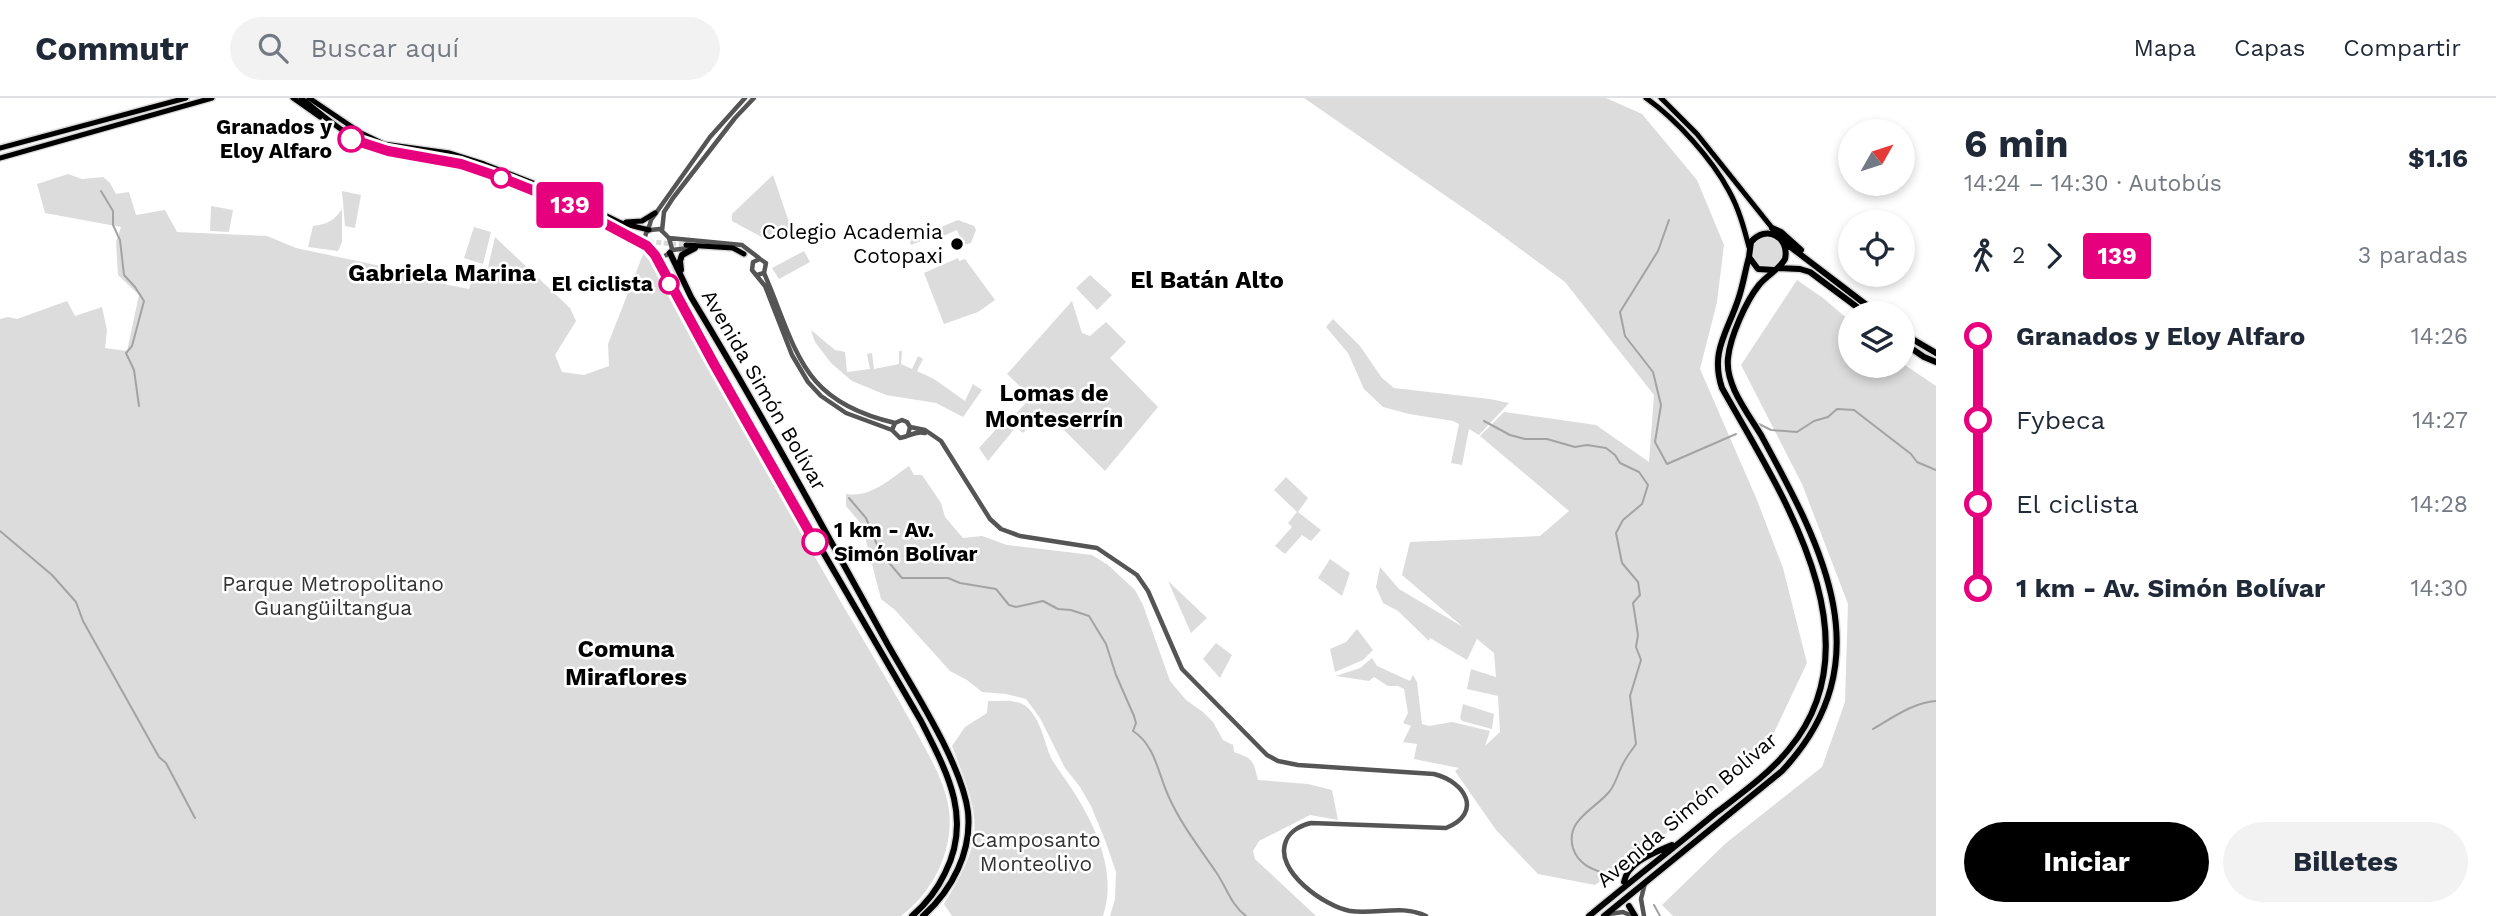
<!DOCTYPE html>
<html lang="es">
<head>
<meta charset="utf-8">
<style>
	:root { --surface:#fff; --page:#f2f2f3; --text:#1f2937; --muted:#747a83; --line:#e0e1e3; --accent:#000 }
	body { margin:0; font-family:"Work Sans",sans-serif; background:var(--page); color:var(--text); height:100vh; display:flex; flex-direction:column; font-size:26px; white-space:nowrap }
	* { box-sizing:border-box; margin:0 }
	p { font-size:23px; color:var(--muted) }
	.icon { flex:none; width:38px; height:38px; fill:none; stroke:currentColor; stroke-width:2; stroke-linecap:round; stroke-linejoin:round }
	.map { position:relative; flex:1; overflow:hidden }
	.panel { display:flex; flex-direction:column; background:var(--surface); width:560px }
	.panel>* { flex:none }
	.badge { padding:0 14px; border-radius:5px; font-size:24px; line-height:46px }
	.needle { width:46px; rotate:51deg }
	.buttons { position:absolute; left:1838px; top:21px; display:grid; gap:14px }
	.buttons a { display:grid; place-items:center; width:77px; height:77px; border-radius:50%; background:var(--surface); box-shadow:0 4px 10px #0003; font-size:35px }
	.map>.badge { position:absolute; translate:-50% -50%; box-shadow:0 0 0 4px #fff }
	.legs { display:flex; align-items:center; gap:10px; height:77px; padding:0 28px; font-size:23px }
	.legs p { margin-inline-start:auto }
	.overview { display:flex; align-items:center; justify-content:space-between; height:119px; padding:0 28px }
	h1 { font-size:38px; font-weight:700; line-height:52px }
	.action { display:flex; gap:14px; margin-top:auto; padding:14px 28px }
	.action a { flex:1; height:80px; border-radius:42px; background:var(--accent); color:#fff; font-size:28px; font-weight:700; line-height:80px; text-align:center }
	.action a+a { background:var(--page); color:var(--text) }
	ul { padding:0 28px; list-style:none }
	li { display:flex; align-items:center; gap:24px; height:84px; font-size:26px }
	li i { display:grid; place-items:center; width:10px; height:100%; margin:0 9px; background:currentColor }
	li i::after { content:''; width:18px; height:18px; margin:-9px; border:5px solid; border-radius:50%; background:var(--surface) }
	li p { margin-inline-start:auto }
	li:first-child i { background:linear-gradient(#0000 50%,currentColor 0) }
	li:last-child i { background:linear-gradient(currentColor 50%,#0000 0) }
	header { display:flex; align-items:center; gap:42px; box-sizing:border-box; height:98px; padding:0 35px; background:var(--surface); border-bottom:2px solid var(--line) }
	header strong { font-size:33px }
	nav { display:flex; gap:38px; margin-inline-start:auto; font-size:24px }
	.search { width:490px; height:63px; background:var(--page); display:flex; align-items:center; gap:18px; box-sizing:border-box; padding:0 24px; border-radius:38px; color:var(--muted); font-size:26px }
	main { display:flex; flex:1; min-height:0 }
	.map>svg:first-child { display:block }
	.green { fill:#dcdcdc }
	.lines { fill:none; stroke-linecap:round; stroke-linejoin:round }
	.stream { stroke:#a3a3a3; stroke-width:2 }
	.major-tunnel { stroke:#d9d9d9; stroke-width:5; stroke-dasharray:5 2.5; stroke-linecap:butt }
	.highway-tunnel { stroke:#d9d9d9; stroke-width:6; stroke-dasharray:6 3; stroke-linecap:butt }
	.major-casing { stroke:#dbdbdb; stroke-width:8 }
	.highway-casing { stroke:#dbdbdb; stroke-width:9 }
	.minor { stroke:#555; stroke-width:4.5 }
	.major { stroke:#000; stroke-width:5 }
	.highway { stroke:#000; stroke-width:6 }
	.line-1-casing { stroke:#fff; stroke-width:16 }
	.line-1 { stroke:#e6007e; stroke-width:10 }
	.stop-1-dot { fill:#fff; stroke:#e6007e; stroke-width:3.5 }
	.poi-dot { fill:#000; stroke:#fff; stroke-width:2.5 }
	.labels { text-anchor:middle; stroke-width:5; stroke-linejoin:round; paint-order:stroke }
	.stop-label { font-size:21px; font-weight:bold; fill:#000; stroke:#fff; text-anchor:end }
	.poi-label { font-size:21px; fill:#000; stroke:#fff; text-anchor:end }
	.street-label { font-size:21px; fill:#000; stroke:#fff }
	.park-label { font-size:21px; fill:#333; stroke:#fff }
	.neighbourhood-label { font-size:23px; font-weight:bold; fill:#000; stroke:#fff }
	.quarter-label { font-size:24px; font-weight:bold; fill:#000; stroke:#fff }
</style>
</head>
<body>
<header>
<strong>Commutr</strong>
<div class="search"><svg class="icon" aria-label="search" viewBox="0 0 24 24"><circle cx="10" cy="10" r="6"/><path d="M15 15l6 6"/></svg>Buscar aquí</div>
<nav><a>Mapa</a><a>Capas</a><a>Compartir</a></nav>
</header>
<main>
<div class="map">
<svg width="1936" height="818" viewBox="0 0 1936 818">
	<rect width="100%" height="100%" fill="#fff"/>
	<path class="green" d="M 1304,0 L 1606,0 L 1642,16 L 1697,82 L 1724,147 L 1717,204 L 1700,271 L 1757,402 L 1783,470 L 1807,565 L 1770,643 L 1717,698 L 1595,787 L 1538,776 L 1496,732 L 1455,673 L 1459,670 L 1414,661 L 1417,646 L 1403,644 L 1411,628 L 1403,625 L 1408,615 L 1404,591 L 1398,588 L 1388,588 L 1374,579 L 1369,583 L 1336,578 L 1360,570 L 1372,560 L 1377,568 L 1410,583 L 1413,577 L 1417,584 L 1422,626 L 1429,628 L 1452,624 L 1490,633 L 1485,648 L 1500,634 L 1498,598 L 1467,591 L 1471,571 L 1496,579 L 1494,555 L 1477,541 L 1467,562 L 1430,540 L 1429,543 L 1398,513 L 1383,505 L 1376,489 L 1380,469 L 1399,491 L 1463,529 L 1402,477 L 1410,444 L 1540,438 L 1569,413 L 1480,338 L 1504,314 L 1596,327 L 1649,364 L 1654,297 L 1565,184 L 1488,127 Z
		M 68,76 L 82,81 L 103,79 L 110,85 L 116,96 L 129,94 L 136,117 L 165,112 L 177,134 L 267,138 L 296,150 L 423,177 L 424,182 L 469,191 L 474,172 L 487,174 L 495,139 L 570,210 L 576,223 L 555,257 L 562,274 L 584,277 L 609,268 L 608,246 L 644,154 L 661,177 C 721,287 779,398 842,506 C 868,550 895,594 919,639 C 931,661 946,687 949,712 C 954,752 933,794 901,818 L 0,818 L 0,221 L 8,219 L 17,221 L 67,203 L 75,218 L 102,209 L 107,232 L 105,250 L 127,253 L 139,197 L 118,177 L 116,144 L 121,129 L 45,115 L 37,86 Z
		M 773,77 L 792,133 L 767,142 L 732,123 L 732,116 Z
		M 342,93 L 361,97 L 355,130 L 345,128 Z
		M 211,108 L 233,112 L 229,134 L 210,133 Z
		M 342,111 L 342,144 L 338,153 L 308,149 L 313,128 C 327,126 334,123 342,111 Z
		M 958,122 L 974,128 L 976,132 L 971,145 L 963,147 L 957,132 L 936,141 L 934,138 L 911,147 L 909,142 L 924,134 L 931,136 L 934,132 Z
		M 474,129 L 491,134 L 483,166 L 464,160 Z
		M1750 155a16 16 0 1 1 32 0a16 16 0 1 1-32 0Z
		M 804,153 L 810,164 L 779,181 L 772,170 Z
		M 958,160 L 959,163 L 965,161 L 995,202 L 978,214 L 944,226 L 924,175 Z
		M 1090,177 L 1112,197 L 1097,212 L 1076,190 Z
		M 1797,182 L 1823,200 L 1850,223 L 1850,268 L 1902,268 L 1902,265 L 1936,288 L 1936,818 L 1673,818 L 1662,807 L 1726,745 L 1822,669 L 1845,604 L 1848,506 L 1802,386 L 1741,267 Z
		M 1072,203 L 1082,235 L 1090,238 L 1106,224 L 1126,244 L 1110,260 L 1158,309 L 1105,373 L 1045,313 L 1023,335 L 1016,329 L 988,363 L 979,350 L 1010,316 L 1013,319 L 1031,299 L 1007,276 Z
		M 1333,221 L 1360,248 L 1382,280 L 1394,290 L 1490,301 L 1509,305 L 1479,337 L 1469,331 L 1462,367 L 1451,365 L 1459,326 L 1453,323 L 1409,316 L 1383,309 L 1364,291 L 1348,255 L 1326,229 Z
		M 811,232 L 835,252 L 845,254 L 847,274 L 870,271 L 867,256 L 872,255 L 874,271 L 899,266 L 899,253 L 902,253 L 901,266 L 912,271 L 918,258 L 923,261 L 917,273 L 934,281 L 965,303 L 973,286 L 982,292 L 963,319 L 936,305 L 886,297 L 852,283 L 831,265 L 815,244 Z
		M 909,368 L 914,377 L 922,377 L 941,405 L 945,419 L 963,440 L 982,438 L 1007,447 L 1092,457 L 1108,467 L 1135,492 L 1143,507 L 1170,583 L 1186,602 L 1203,614 L 1213,624 L 1223,642 L 1233,647 L 1234,654 C 1255,661 1253,664 1258,682 L 1308,686 L 1332,692 L 1338,722 L 1310,717 L 1259,743 L 1253,753 L 1255,761 L 1316,818 L 1110,818 L 1115,801 L 1116,774 L 1105,742 L 1091,708 L 1080,689 L 1065,670 L 1040,620 L 1026,601 L 1006,596 L 982,594 L 967,582 L 950,573 L 895,512 L 881,501 L 862,427 L 846,408 L 846,396 C 871,400 890,381 909,368 Z
		M 1286,379 L 1308,400 L 1298,414 L 1321,432 L 1311,443 L 1302,437 L 1285,456 L 1275,448 L 1292,429 L 1288,425 L 1297,414 L 1274,392 Z
		M 1330,461 L 1350,475 L 1342,498 L 1318,480 Z
		M 1168,483 L 1207,520 L 1191,535 Z
		M 1357,531 L 1373,552 L 1363,562 L 1335,574 L 1330,551 L 1346,544 Z
		M 1216,545 L 1232,557 L 1220,580 L 1203,561 Z
		M 988,603 C 1003,603 1018,600 1029,611 C 1042,625 1044,644 1051,660 C 1058,672 1068,684 1075,696 C 1097,731 1117,776 1103,818 L 952,818 L 944,806 C 987,736 980,721 952,648 L 965,629 L 987,615 Z
		M 1463,606 L 1494,616 L 1492,631 L 1462,623 L 1460,620 Z"/>
	<g class="lines">
		<path class="stream" d="M 101,93 L 113,113 L 113,127 L 120,142 L 124,177 L 135,189 L 144,203 L 132,248 L 126,255 L 134,272 L 139,308
			M 1669,122 L 1658,153 L 1620,214 L 1625,238 L 1653,274 L 1661,307 L 1655,344 L 1667,366 L 1736,336
			M 1484,323 L 1510,337 L 1525,341 L 1547,341 L 1575,349 L 1587,347 L 1606,350 L 1615,357 L 1620,365 L 1639,374 L 1648,387 L 1642,406 L 1623,422 L 1616,435 L 1622,465 L 1638,484 L 1640,497 L 1633,505 L 1638,537 L 1636,549 L 1641,562 L 1630,598 L 1636,646 C 1632,652 1627,658 1624,664 C 1618,674 1616,686 1609,694 C 1594,712 1565,722 1573,750 C 1578,766 1591,771 1606,776
			M 1759,326 L 1771,332 L 1797,334 L 1814,323 L 1828,319 L 1837,311 L 1854,312 L 1911,356 L 1917,364 L 1936,372
			M 849,400 L 866,420 L 880,454 L 902,480 L 948,480 L 960,485 L 996,491 L 1009,507 L 1016,509 L 1043,503 L 1058,511 L 1071,512 L 1089,518 L 1106,546 L 1116,577 L 1134,618 L 1136,625 L 1133,633 C 1155,647 1158,675 1168,697 C 1180,725 1199,749 1216,774 C 1227,790 1231,807 1246,818
			M 0,433 L 52,477 L 76,504 L 83,523 L 159,659 L 166,665 L 195,720
			M 1873,631 C 1892,620 1914,604 1936,603
			M 1654,807 L 1660,818"/>
		<path class="major-tunnel" d="M 621,132 L 652,144 L 686,147"/>
		<path class="highway-tunnel" d="M 646,141 L 668,172"/>
		<defs>
			<path id="major" d="M 293,0 L 320,19
				M 301,0 C 322,16 343,36 367,46 C 403,61 444,60 481,72 C 540,93 592,119 647,148
				M 309,0 L 361,35 L 384,46 L 449,55 L 484,66 L 564,97 L 621,125 L 649,132
				M 1646,0 C 1676,21 1712,61 1729,93 C 1739,111 1744,130 1749,149
				M 1661,0 L 1697,36 L 1773,131
				M 0,50 L 186,0
				M 0,60 L 212,0
				M 626,124 L 642,123 L 655,115
				M 686,147 L 733,150 L 744,156"/>
			<path id="highway" d="M 1772,130 L 1781,134 L 1801,152
				M 1784,144 L 1877,215
				M 670,155 L 691,199 C 760,313 824,431 888,547 C 913,591 962,666 968,714 C 972,754 952,792 923,818
				M 655,157 L 714,266 L 921,623 C 947,674 973,720 945,775 C 937,792 926,806 912,818
				M 1778,170 L 1800,171 L 1810,174 L 1865,215
				M 668,172 L 723,275
				M 681,172 L 680,163 L 682,157 L 695,150
				M 1902,235 L 1936,255
				M 1902,244 L 1924,259 L 1936,264
				M 1624,784 C 1628,763 1655,755 1672,747
				M 1629,808 L 1635,818
				M 1589,818 C 1631,783 1675,749 1717,714 C 1742,695 1769,676 1789,651 C 1881,541 1779,392 1722,290 C 1710,254 1727,235 1738,202 C 1743,188 1745,173 1749,159
				M 1604,818 L 1782,673 C 1885,563 1822,449 1761,337 C 1748,315 1725,287 1728,260 C 1730,239 1746,203 1759,187 C 1767,177 1779,172 1785,161 C 1790,139 1766,126 1751,144 L 1749,159 L 1758,171 L 1774,172"/>
		</defs>
		<use href="#major" class="major-casing"/>
		<use href="#highway" class="highway-casing"/>
		<path class="minor" d="M 650,132 L 660,131 L 669,140 L 672,151 C 662,168 643,153 645,139 C 646,133 650,129 651,122 L 710,39 L 745,0
			M 662,133 L 664,114 L 673,100 L 735,20 L 754,0
			M 669,140 L 742,147 L 759,160
			M 672,152 L 690,150
			M 764,175 C 798,254 800,303 895,325
			M 757,177 L 764,175 L 766,165 L 760,161 L 753,164 L 752,172 L 765,188 L 792,257 L 808,284 L 821,298 L 846,315 L 892,332
			M 910,329 L 925,332 L 941,343 L 990,421 L 1001,431 L 1020,438 L 1097,450 L 1137,477 L 1148,493 L 1182,571 L 1267,657 L 1278,663 L 1298,667 L 1434,676 C 1466,684 1483,715 1446,730 L 1311,725 C 1301,727 1290,733 1286,743 C 1273,773 1326,809 1350,813 C 1375,817 1403,806 1426,818
			M 908,337 L 910,329 L 907,324 L 902,322 L 895,325 L 892,332 L 900,340 C 909,339 915,332 925,335
			M 1609,816 L 1623,814 L 1632,818
			M 1644,818 L 1641,801 L 1645,785"/>
		<use href="#major" class="major"/>
		<use href="#highway" class="highway"/>
	</g>
	<g class="lines">
		<defs>
			<path id="line-1" d="M 351,41 L 388,53 L 461,66 L 502,80 L 572,108 L 647,148 L 655,157 L 714,266 L 815,444"/>
		</defs>
		<use href="#line-1" class="line-1-casing"/>
		<use href="#line-1" class="line-1"/>
	</g>
	<g class="stop-1-dot">
		<circle cx="351" cy="41" r="12"/>
		<circle cx="501" cy="80" r="9"/>
		<circle cx="669" cy="186" r="9"/>
		<circle cx="815" cy="444" r="12"/>
	</g>
	<circle class="poi-dot" cx="957" cy="146" r="7"/>
	<g class="labels">
		<g class="stop-label">
			<text x="332" y="36">Granados y<tspan x="332" dy="24">Eloy Alfaro</tspan></text>
			<text x="653" y="193">El ciclista</text>
			<text x="834" y="439" text-anchor="start">1 km - Av.<tspan x="834" dy="24">Simón Bolívar</tspan></text>
		</g>
		<g class="poi-label">
			<text x="943" y="141">Colegio Academia<tspan x="943" dy="24">Cotopaxi</tspan></text>
		</g>
		<g class="street-label">
			<text transform="translate(764 292) rotate(60)" y="7">Avenida Simón Bolívar</text>
			<text transform="translate(1687 712) rotate(-40)" y="7">Avenida Simón Bolívar</text>
		</g>
		<g class="park-label">
			<text x="333" y="493">Parque Metropolitano<tspan x="333" dy="24">Guangüiltangua</tspan></text>
			<text x="1036" y="749">Camposanto<tspan x="1036" dy="24">Monteolivo</tspan></text>
		</g>
		<g class="neighbourhood-label">
			<text x="1054" y="303">Lomas de<tspan x="1054" dy="26">Monteserrín</tspan></text>
		</g>
		<g class="quarter-label">
			<text x="442" y="183">Gabriela Marina</text>
			<text x="1207" y="190">El Batán Alto</text>
			<text x="626" y="559">Comuna<tspan x="626" dy="28">Miraflores</tspan></text>
		</g>
	</g>
</svg>
<div class="buttons">
<a><svg class="needle" viewBox="-14 -14 28 28"><path d="M0-13l5 13h-10z" fill="#e53935"/><path d="M0 13l5-13h-10z" fill="#747a83"/></svg></a>
<a><svg class="icon" aria-label="locate" viewBox="0 0 24 24"><circle cx="12" cy="12" r="6"/><path d="M12 2v4M12 18v4M2 12h4M18 12h4"/></svg></a>
<a><svg class="icon" aria-label="layers" viewBox="0 0 24 24"><path d="M12 4l9 5-9 5-9-5zM3 14l9 5 9-5"/></svg></a>
</div>
<b class="badge" style="left:570px;top:107px;background:#e6007e;color:#fff">139</b>
</div>
<section class="panel">
<div class="overview"><div><h1>6 min</h1><p>14:24 – 14:30 · Autobús</p></div><b>$1.16</b></div>
<div class="legs"><svg class="icon" aria-label="walk" viewBox="0 0 24 24"><circle cx="13" cy="4" r="2"/><path d="M13 8l-2 6 4 7M11 14l-3 7M7 12l3-4h3l4 4"/></svg>2<svg class="icon" aria-label="forward" viewBox="0 0 24 24"><path d="M9 5l7 7-7 7"/></svg><b class="badge" style="background:#e6007e;color:#fff">139</b><p>3 paradas</p></div>
<ul>
<li><i style="color:#e6007e"></i><b>Granados y Eloy Alfaro</b><p>14:26</p></li>
<li><i style="color:#e6007e"></i><span>Fybeca</span><p>14:27</p></li>
<li><i style="color:#e6007e"></i><span>El ciclista</span><p>14:28</p></li>
<li><i style="color:#e6007e"></i><b>1 km - Av. Simón Bolívar</b><p>14:30</p></li>
</ul>
<div class="action"><a>Iniciar</a><a>Billetes</a></div>
</section>
</main>
</body>
</html>
